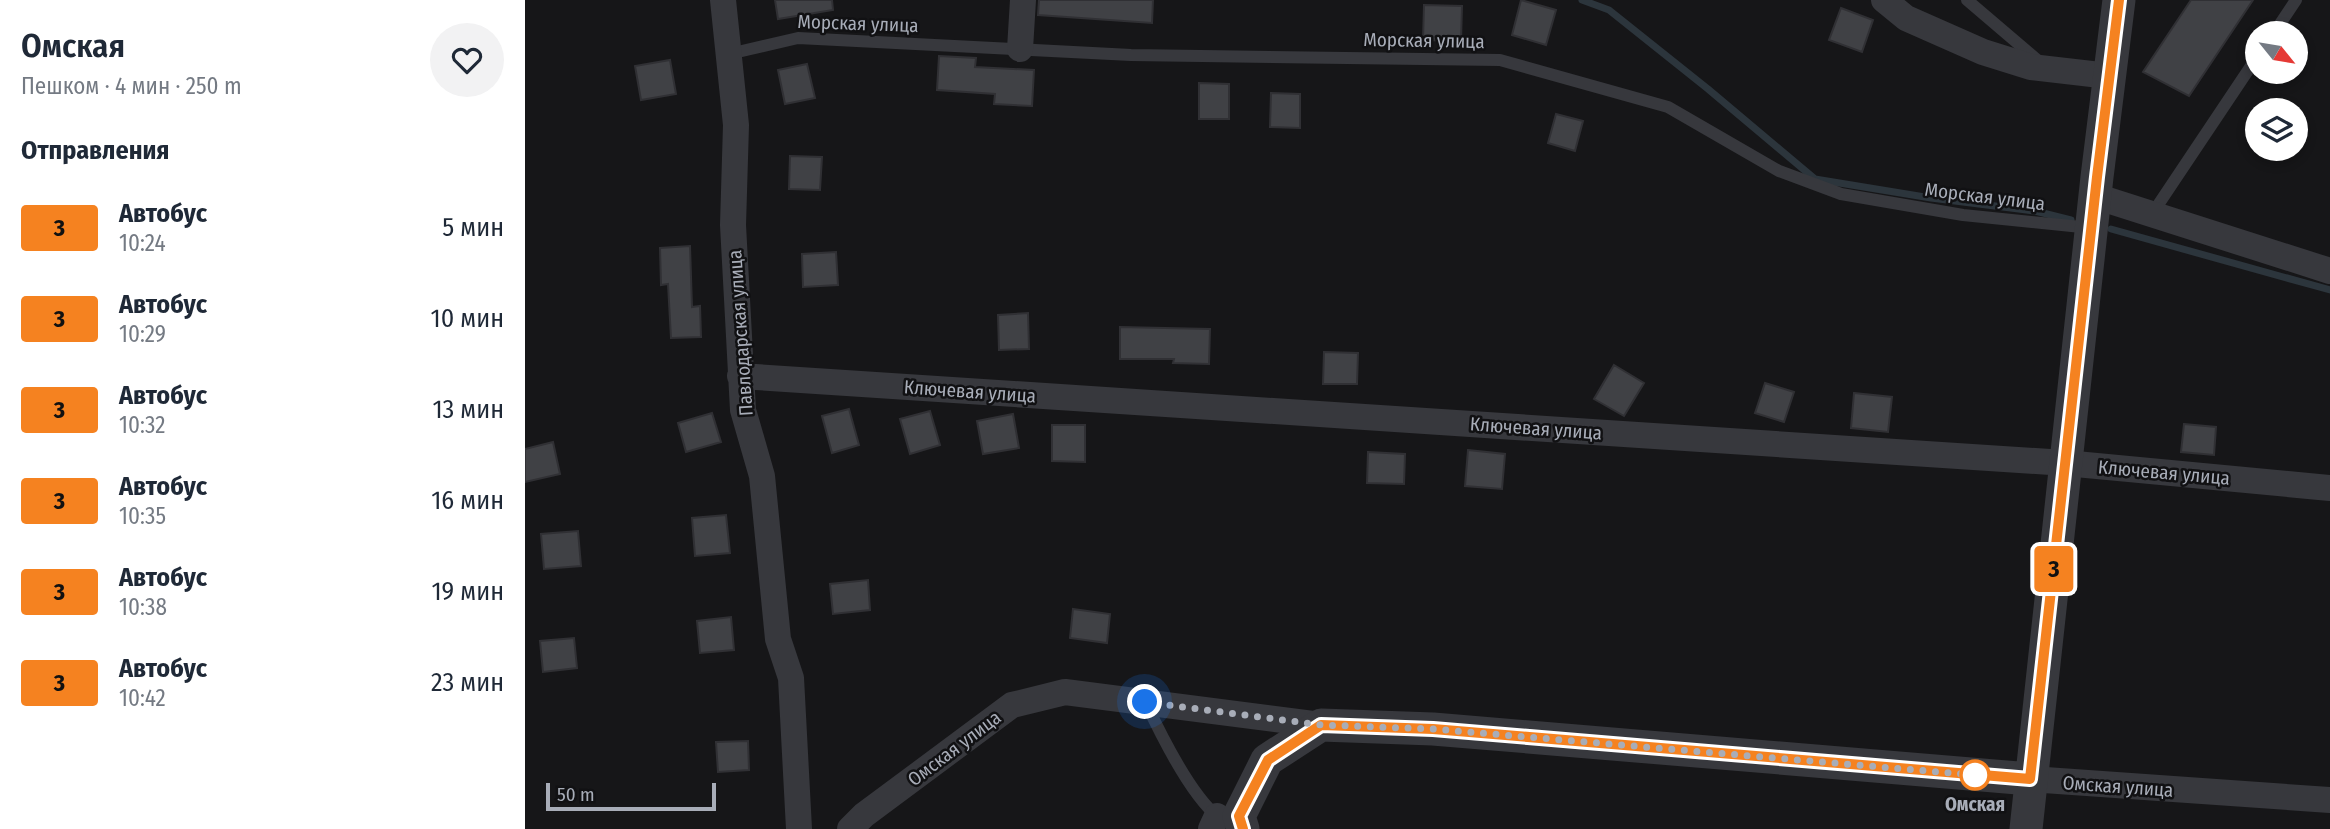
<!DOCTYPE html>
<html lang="ru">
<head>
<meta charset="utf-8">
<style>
	:root { --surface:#fff; --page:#f2f2f3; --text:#1f2937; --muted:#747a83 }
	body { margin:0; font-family:"Fira Sans Condensed",sans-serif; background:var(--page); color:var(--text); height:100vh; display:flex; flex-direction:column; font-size:26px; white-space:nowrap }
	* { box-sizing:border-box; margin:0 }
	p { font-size:23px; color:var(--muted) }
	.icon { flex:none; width:38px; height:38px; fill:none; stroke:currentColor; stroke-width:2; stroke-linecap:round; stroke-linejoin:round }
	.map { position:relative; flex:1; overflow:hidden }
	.drawer { display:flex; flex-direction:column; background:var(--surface); width:525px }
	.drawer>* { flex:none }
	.badge { padding:0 14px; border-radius:5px; font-size:24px; line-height:46px }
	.needle { width:46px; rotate:120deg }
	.tools { position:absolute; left:1720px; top:21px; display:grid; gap:14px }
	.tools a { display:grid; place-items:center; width:63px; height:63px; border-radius:50%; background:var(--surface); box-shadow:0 4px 10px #0003; font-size:35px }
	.scale { position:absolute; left:21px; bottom:18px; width:170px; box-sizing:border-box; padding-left:7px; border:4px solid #a8adb8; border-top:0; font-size:19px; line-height:24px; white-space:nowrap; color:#a8adb8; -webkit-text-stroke:5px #111113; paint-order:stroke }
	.you { position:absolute; width:35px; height:35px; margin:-18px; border:5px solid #fff; border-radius:50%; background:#1a73e8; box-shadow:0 0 0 10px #1a73e833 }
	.map>.badge { position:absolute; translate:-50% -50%; box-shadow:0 0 0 4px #fff }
	h2 { padding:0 21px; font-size:26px; line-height:63px }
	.round { display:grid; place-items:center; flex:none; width:74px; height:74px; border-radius:37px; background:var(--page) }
	.headline { display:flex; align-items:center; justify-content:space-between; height:119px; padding:0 21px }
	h1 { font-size:33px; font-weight:600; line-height:52px }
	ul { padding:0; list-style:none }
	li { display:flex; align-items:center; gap:21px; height:91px; padding:0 21px }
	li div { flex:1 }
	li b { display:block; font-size:26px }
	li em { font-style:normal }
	li .badge { min-width:77px; font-weight:700; text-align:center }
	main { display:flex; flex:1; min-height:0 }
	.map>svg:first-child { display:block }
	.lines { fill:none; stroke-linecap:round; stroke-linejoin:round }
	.stream { stroke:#2c353c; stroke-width:7 }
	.building { fill:#404145; stroke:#303034; stroke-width:2 }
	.service { stroke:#37383d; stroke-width:12 }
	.minor { stroke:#37383d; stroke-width:26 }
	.tertiary { stroke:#37383d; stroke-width:33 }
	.line-casing { stroke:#fff; stroke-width:16 }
	.line { stroke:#f58220; stroke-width:10 }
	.walk { stroke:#a8adb8; stroke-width:7; stroke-dasharray:0 12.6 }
	.stop-dot { fill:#fff; stroke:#f58220; stroke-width:3.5 }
	.labels { text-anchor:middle; stroke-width:5; stroke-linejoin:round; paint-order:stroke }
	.street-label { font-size:19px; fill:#a8adb8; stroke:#111113 }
	.stop-label { font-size:19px; font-weight:bold; fill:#a8adb8; stroke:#111113 }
</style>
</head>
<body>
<main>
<section class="drawer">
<div class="headline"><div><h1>Омская</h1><p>Пешком · 4 мин · 250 m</p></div><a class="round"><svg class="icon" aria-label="heart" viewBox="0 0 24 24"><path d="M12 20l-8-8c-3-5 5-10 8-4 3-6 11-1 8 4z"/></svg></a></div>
<h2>Отправления</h2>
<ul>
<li><span class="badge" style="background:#f58220;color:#111">3</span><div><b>Автобус</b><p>10:24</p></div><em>5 мин</em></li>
<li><span class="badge" style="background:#f58220;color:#111">3</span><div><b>Автобус</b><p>10:29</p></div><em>10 мин</em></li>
<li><span class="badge" style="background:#f58220;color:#111">3</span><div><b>Автобус</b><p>10:32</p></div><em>13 мин</em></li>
<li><span class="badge" style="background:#f58220;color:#111">3</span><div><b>Автобус</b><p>10:35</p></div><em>16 мин</em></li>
<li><span class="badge" style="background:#f58220;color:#111">3</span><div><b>Автобус</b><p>10:38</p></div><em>19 мин</em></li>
<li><span class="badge" style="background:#f58220;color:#111">3</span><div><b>Автобус</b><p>10:42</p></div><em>23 мин</em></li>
</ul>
</section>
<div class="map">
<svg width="1805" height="829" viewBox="0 0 1805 829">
	<rect width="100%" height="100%" fill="#161618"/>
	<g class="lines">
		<path class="stream" d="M 1057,0 L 1084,10 L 1183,89 L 1290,179 L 1406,198 L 1510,211 L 1546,220
			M 1586,229 L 1805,290"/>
	</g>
	<path class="building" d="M 250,0 L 307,0 L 308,10 L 253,19 Z
		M 514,0 L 628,0 L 627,23 L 513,15 Z
		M 996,0 L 1031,10 L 1021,45 L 987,35 Z
		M 1666,0 L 1728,0 L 1664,96 L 1618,72 Z
		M 899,5 L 937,6 L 936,41 L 898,40 Z
		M 1316,8 L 1348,20 L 1337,52 L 1304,40 Z
		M 414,56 L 451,58 L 450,67 L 509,70 L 507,106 L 469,104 L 470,94 L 412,90 Z
		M 145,60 L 151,94 L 116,100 L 110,66 Z
		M 282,64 L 290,98 L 260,104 L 253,70 Z
		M 674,83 L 704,84 L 704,119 L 674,119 Z
		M 746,93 L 775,94 L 775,128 L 745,127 Z
		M 1031,114 L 1058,121 L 1050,151 L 1023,143 Z
		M 265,156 L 297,157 L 295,190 L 264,189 Z
		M 165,246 L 167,307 L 175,306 L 176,337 L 146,338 L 143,284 L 136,285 L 135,248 Z
		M 311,252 L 313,285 L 278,287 L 277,254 Z
		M 503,313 L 504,349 L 474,350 L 473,315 Z
		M 595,327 L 685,329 L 684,364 L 648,363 L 649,359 L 595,359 Z
		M 799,352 L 833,353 L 832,384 L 798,384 Z
		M 1089,365 L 1119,383 L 1099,416 L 1069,399 Z
		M 1240,383 L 1269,392 L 1259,422 L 1230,413 Z
		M 1329,393 L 1367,397 L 1363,432 L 1326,428 Z
		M 324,409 L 334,445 L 307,453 L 297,416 Z
		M 405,411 L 415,445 L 385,454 L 375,419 Z
		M 187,413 L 196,442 L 161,452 L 153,423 Z
		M 488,414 L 494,448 L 458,454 L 452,421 Z
		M 1659,424 L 1691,427 L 1689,455 L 1656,452 Z
		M 527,425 L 560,425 L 560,462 L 527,461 Z
		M 28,442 L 35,474 L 0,482 L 0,449 Z
		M 943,450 L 980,454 L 977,489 L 940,486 Z
		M 843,452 L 880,454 L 879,484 L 842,483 Z
		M 201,515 L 205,553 L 170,556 L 167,518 Z
		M 53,531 L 56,566 L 19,569 L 16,534 Z
		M 343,580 L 345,610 L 308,614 L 305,584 Z
		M 548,609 L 585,614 L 582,643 L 545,638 Z
		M 206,617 L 209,650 L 175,653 L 172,621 Z
		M 49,638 L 52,668 L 18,672 L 15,641 Z
		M 223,741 L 224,770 L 193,772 L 191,742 Z"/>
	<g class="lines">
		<path class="service" d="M 1442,0 L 1517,64
			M 1749,33 L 1771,0
			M 204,54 L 273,38 L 606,55 L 975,60 L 1143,107 L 1254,171 L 1316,194 L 1438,215 L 1566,228
			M 1627,214 L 1732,57
			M 621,703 C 636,735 666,795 693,817"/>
		<path class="minor" d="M 198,0 L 211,125 L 208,225 L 218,410 L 237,476 L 253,639 L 266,678 L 274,829
			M 1359,0 L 1381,18 L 1458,52 L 1506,67 L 1584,76
			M 495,49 L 498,0
			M 1570,196 L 1805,271
			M 215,376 L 1540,463 L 1805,488
			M 1505,779 L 1805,800
			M 325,829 L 339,815 L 487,705 L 540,692 L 796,725
			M 686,829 L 692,816"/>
		<path class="tertiary" d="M 718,829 L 714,816 L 742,760 L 796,725 L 908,729 L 1505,779
			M 1501,829 L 1572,177 L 1594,0"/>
	</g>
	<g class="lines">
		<defs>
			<path id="line" d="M 718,829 L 714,816 L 743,760 L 796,725 L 908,729 L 1505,779 L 1572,177 L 1594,0"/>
		</defs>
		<use href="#line" class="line-casing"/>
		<use href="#line" class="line"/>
		<path class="walk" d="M 620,702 L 796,725 L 908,729 L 1450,775"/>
	</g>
	<circle class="stop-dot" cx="1450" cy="775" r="14"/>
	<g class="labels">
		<g class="street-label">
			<text transform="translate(333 23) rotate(2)" y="7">Морская улица</text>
			<text transform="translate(899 40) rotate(1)" y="7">Морская улица</text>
			<text transform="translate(1460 196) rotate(7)" y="7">Морская улица</text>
			<text transform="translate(215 333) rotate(-94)" y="7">Павлодарская улица</text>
			<text transform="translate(445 391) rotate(4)" y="7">Ключевая улица</text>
			<text transform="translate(1011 428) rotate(4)" y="7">Ключевая улица</text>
			<text transform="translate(1639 472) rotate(5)" y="7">Ключевая улица</text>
			<text transform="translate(429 748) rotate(-37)" y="7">Омская улица</text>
			<text transform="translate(1593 786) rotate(4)" y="7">Омская улица</text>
		</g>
		<g class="stop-label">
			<text x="1450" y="811">Омская</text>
		</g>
	</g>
</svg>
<div class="tools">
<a><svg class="needle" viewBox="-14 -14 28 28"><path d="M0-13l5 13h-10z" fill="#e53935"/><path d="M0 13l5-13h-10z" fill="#747a83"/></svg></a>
<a><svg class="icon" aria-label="layers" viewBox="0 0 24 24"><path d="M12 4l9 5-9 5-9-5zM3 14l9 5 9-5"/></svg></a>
</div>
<div class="scale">50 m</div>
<div class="you" style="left:620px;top:702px"></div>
<b class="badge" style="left:1529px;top:569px;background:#f58220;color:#111">3</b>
</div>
</main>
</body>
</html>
